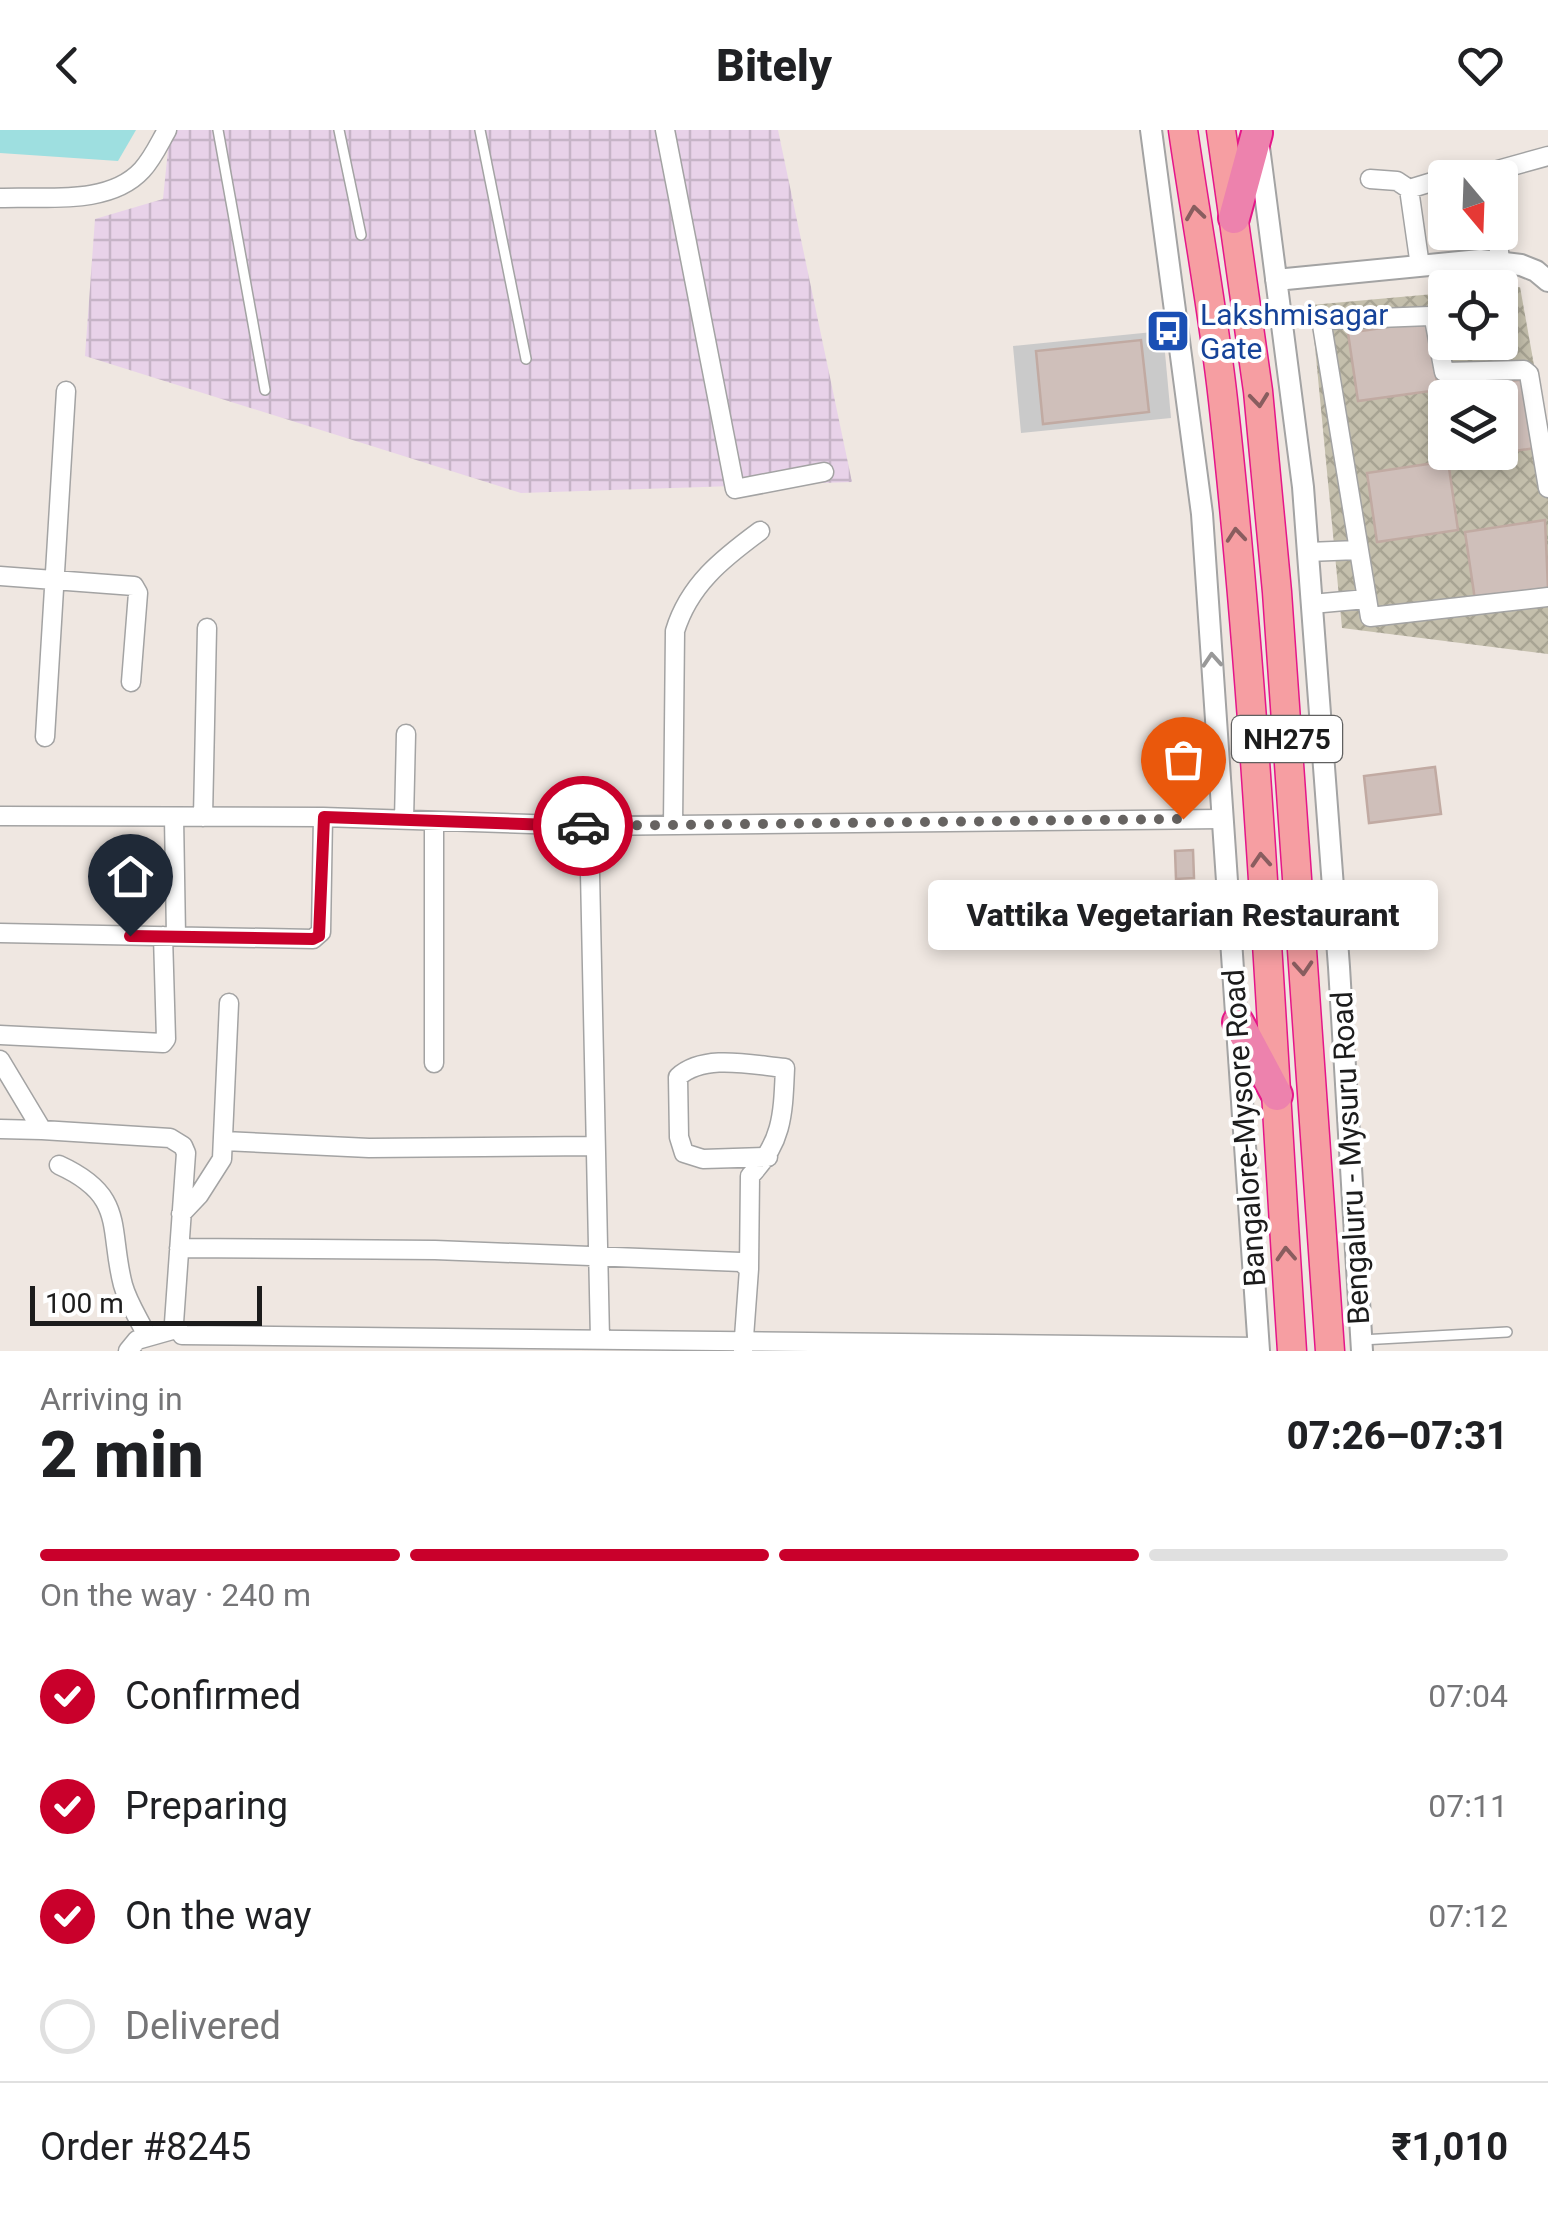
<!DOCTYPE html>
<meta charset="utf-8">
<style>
:root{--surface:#fff;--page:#f2f2f2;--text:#202124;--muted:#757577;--line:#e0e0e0;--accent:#c9002b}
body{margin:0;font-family:Roboto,sans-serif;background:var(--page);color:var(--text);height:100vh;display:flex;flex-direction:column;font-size:38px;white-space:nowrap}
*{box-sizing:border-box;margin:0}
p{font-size:32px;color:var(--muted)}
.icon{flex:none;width:55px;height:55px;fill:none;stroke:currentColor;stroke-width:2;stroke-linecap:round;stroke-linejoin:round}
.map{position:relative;height:1221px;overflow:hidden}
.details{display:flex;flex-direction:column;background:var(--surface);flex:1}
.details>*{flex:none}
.needle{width:65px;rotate:161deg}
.tools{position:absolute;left:1428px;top:30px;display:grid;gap:20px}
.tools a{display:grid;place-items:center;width:90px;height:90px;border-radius:10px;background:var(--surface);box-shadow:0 5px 15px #0003;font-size:50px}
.scale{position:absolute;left:30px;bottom:25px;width:232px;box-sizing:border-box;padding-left:10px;border:5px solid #1c1c1c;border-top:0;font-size:28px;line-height:35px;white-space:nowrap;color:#1c1c1c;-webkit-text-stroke:8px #fff;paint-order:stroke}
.pin{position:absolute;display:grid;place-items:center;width:85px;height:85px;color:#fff;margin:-102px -42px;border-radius:50% 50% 50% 0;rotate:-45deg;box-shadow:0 0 10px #0007}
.pin .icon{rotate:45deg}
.courier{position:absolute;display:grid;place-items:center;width:100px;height:100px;margin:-50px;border:8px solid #c9002b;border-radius:50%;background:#fff;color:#222;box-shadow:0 2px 12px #0007}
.bubble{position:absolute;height:70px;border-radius:10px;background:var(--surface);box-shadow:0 5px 15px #0003;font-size:32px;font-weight:800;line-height:70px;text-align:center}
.summary em{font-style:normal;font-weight:800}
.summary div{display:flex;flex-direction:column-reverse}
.summary{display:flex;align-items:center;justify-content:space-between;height:170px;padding:0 40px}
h1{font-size:65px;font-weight:800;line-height:75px}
.bar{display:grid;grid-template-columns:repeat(4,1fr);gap:15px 10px;align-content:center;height:120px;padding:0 40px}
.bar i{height:12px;border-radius:8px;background:var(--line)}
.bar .selected{background:var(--accent)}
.bar p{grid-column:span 4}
.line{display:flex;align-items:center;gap:25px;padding:0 40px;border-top:2px solid var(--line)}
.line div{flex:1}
ol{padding:0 40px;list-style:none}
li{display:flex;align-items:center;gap:30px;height:110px}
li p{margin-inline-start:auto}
li .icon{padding:10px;border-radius:50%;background:var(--accent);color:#fff;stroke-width:4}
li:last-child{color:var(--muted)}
li i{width:55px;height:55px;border:5px solid var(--line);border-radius:50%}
header{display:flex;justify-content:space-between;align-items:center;height:130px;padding:0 40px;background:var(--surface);font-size:45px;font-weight:800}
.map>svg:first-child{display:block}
.industrial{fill:url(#industrial-grid)}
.religious{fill:#cacaca}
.construction{fill:url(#construction-cross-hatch);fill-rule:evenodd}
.water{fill:#9edfe0}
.building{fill:#cfbfba;stroke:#c1aaa2;stroke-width:2.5}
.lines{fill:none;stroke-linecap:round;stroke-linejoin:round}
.service-casing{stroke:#a3a3a3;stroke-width:12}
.minor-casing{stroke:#a3a3a3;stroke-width:21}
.tertiary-casing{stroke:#a3a3a3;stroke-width:24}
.trunk-casing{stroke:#e51689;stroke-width:31}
.motorway-casing{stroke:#e51689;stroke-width:34}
.service{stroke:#fff;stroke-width:9}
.minor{stroke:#fff;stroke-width:18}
.tertiary{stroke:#fff;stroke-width:20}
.trunk{stroke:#f69ea2;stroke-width:28}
.motorway{stroke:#ed82ad;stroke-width:30}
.oneway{stroke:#895d5f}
.oneway2{stroke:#999}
.done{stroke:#666361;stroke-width:10;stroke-dasharray:0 18}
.route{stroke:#c9002b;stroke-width:12}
.labels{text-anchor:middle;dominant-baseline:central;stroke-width:8;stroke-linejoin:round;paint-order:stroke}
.shield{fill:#fff;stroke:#606060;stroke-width:2.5}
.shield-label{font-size:28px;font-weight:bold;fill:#1c1c1c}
.transit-label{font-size:30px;fill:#164399;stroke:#fff;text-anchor:start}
.street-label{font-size:30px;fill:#1c1c1c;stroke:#fff}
</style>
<header><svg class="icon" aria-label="back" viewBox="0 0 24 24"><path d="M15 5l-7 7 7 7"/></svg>Bitely<svg class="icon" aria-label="heart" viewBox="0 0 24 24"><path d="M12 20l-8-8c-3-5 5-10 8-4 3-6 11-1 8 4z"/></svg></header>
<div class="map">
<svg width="1548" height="1221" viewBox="0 0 1548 1221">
<defs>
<pattern id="industrial-grid" width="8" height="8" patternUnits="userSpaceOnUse" patternTransform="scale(2.5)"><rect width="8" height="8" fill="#e8d2e9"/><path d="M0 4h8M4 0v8" fill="none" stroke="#c6b4c7"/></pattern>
<pattern id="construction-cross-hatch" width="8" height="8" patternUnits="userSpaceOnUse" patternTransform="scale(2.5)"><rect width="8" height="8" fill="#c4bfac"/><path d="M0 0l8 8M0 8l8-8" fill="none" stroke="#a8a493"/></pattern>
</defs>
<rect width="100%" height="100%" fill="#efe7e1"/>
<path class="industrial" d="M170 0H778L852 352 521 363 85 226 95 89 163 69Z"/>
<path class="religious" d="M1163 201 1171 288 1021 303 1013 216Z"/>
<path class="construction" d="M1520 157 1548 313V524L1342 498 1311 175 1445 163V212H1500V159ZM1445 268H1500V322H1445Z"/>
<path class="water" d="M0 0H136L118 31 0 23Z"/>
<path class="building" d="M1428 191 1438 260 1358 271 1348 203Z
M1141 210 1149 282 1043 294 1036 221Z
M1526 249 1535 318 1455 330 1454 322H1500V268H1446L1445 261Z
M1448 331 1458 400 1377 412 1367 343Z
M1545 390 1548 459 1475 470 1465 402Z
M1435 637 1441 684 1369 693 1364 646Z
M1193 720 1194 748 1176 749 1175 721Z"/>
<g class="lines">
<defs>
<path id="service" d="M218 0 265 260
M339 0 361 105
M480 0 526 229
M1361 1210 1507 1202"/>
<path id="minor" d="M665 0 735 359 824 342
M1491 48 1494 41 1548 26
M1370 49 1397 51 1409 59
M0 68C45 66 109 76 142 40 153 28 159 14 167 0
M1497 102 1500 131
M1420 136 1409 59 1445 48
M1548 358 1529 244 1524 240 1444 242 1434 189 1430 186 1326 190 1322 195 1370 487 1548 467
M1308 422 1358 420
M0 446 134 456 138 463 131 552
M1312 474 1366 469
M45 607 66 261
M0 686 323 687 589 696 1222 689
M174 687 176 806
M203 687 207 498
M404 690 406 604
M673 695 675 501C689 455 722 429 760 401
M589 696 600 1209
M0 803 313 809 321 802 323 687
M0 905 163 913 166 909 163 806
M0 930 42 1000 170 1008 183 1016 186 1023 174 1193 182 1205 1259 1217
M434 933V691
M0 999 42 1000
M224 1011 369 1018 594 1016
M59 1035C127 1066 108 1098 123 1155 128 1173 139 1189 147 1206
M181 1084 199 1065 222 1029 229 873
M179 1118 435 1120 741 1132 749 1139 743 1221
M749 1139 750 1046C783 1012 783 984 785 938 752 935 704 923 678 947L679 1007 684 1023 703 1029 768 1027
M128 1221 137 1210 176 1199"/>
<path id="tertiary" d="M1151 0 1202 384 1259 1221
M1259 17 1303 357 1339 837 1362 1221
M1276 150 1480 130 1521 135 1536 141 1548 151"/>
<path id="trunk" d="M1183 0C1196 90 1213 180 1223 270 1258 586 1271 904 1292 1221
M1221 0 1258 261 1277 462 1330 1221"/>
<path id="motorway" d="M1234 88 1257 3
M1238 892 1277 965"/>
</defs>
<use href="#service" class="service-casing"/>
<use href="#minor" class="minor-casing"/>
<use href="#tertiary" class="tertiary-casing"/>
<use href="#trunk" class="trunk-casing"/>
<use href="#motorway" class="motorway-casing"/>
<use href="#service" class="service"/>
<use href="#minor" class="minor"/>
<use href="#tertiary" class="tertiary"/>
<use href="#trunk" class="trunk"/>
<use href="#motorway" class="motorway"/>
</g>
<defs><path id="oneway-chevron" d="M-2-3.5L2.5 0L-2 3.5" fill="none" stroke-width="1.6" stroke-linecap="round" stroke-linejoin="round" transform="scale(2.5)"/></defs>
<g class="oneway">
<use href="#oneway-chevron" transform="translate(1195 83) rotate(-98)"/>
<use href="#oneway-chevron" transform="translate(1259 270) rotate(84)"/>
<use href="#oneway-chevron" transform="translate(1236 405) rotate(-95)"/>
<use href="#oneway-chevron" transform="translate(1261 730) rotate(-94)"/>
<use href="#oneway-chevron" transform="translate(1303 838) rotate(86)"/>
<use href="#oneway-chevron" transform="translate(1286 1124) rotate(-93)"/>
</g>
<use class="oneway2" href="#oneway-chevron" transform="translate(1212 530) rotate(-94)"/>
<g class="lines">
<path class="done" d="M583 696 1183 689"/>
<path class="route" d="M130 806 313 809 319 806 324 687 583 696"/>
</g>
<defs>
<symbol id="bus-square" viewBox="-11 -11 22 22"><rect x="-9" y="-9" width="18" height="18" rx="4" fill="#1a4fb4" stroke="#fff"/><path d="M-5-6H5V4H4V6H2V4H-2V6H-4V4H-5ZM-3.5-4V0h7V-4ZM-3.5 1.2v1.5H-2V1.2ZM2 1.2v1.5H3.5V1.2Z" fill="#fff"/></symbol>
</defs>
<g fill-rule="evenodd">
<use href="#bus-square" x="1143" y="176" width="50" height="50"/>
</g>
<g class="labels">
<rect class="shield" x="1232" y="586" width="110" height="46" rx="8"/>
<g class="shield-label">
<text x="1287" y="609">NH275</text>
</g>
<g class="transit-label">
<text x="1200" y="184">Lakshmisagar<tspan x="1200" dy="34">Gate</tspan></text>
</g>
<g class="street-label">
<text transform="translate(1244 998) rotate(-94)">Bangalore-Mysore Road</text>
<text transform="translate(1350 1028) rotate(-93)">Bengaluru - Mysuru Road</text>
</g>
</g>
</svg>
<div class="tools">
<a><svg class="needle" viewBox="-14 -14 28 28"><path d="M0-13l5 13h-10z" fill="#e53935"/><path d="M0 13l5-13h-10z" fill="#757577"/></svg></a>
<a><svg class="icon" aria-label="locate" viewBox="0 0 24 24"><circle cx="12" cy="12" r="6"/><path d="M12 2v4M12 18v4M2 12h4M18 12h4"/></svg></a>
<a><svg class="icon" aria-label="layers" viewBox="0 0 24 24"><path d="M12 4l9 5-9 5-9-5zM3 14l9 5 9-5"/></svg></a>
</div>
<div class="scale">100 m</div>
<div class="pin" style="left:1183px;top:689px;background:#ea580c"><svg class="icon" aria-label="bag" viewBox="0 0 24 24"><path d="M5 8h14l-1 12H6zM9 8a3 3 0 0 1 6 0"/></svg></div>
<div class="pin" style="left:130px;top:806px;background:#1f2937"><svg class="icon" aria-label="home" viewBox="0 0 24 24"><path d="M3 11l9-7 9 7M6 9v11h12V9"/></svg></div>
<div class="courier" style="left:583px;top:696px"><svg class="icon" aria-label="car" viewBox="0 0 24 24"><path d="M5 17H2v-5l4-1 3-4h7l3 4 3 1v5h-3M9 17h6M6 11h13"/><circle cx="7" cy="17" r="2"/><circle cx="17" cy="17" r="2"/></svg></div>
<div class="bubble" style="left:928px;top:750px;width:510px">Vattika Vegetarian Restaurant</div>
</div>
<section class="details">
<div class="summary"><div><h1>2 min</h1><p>Arriving in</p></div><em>07:26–07:31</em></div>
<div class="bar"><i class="selected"></i><i class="selected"></i><i class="selected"></i><i></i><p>On the way · 240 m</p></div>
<ol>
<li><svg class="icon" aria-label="check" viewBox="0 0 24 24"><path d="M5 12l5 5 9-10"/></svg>Confirmed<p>07:04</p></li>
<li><svg class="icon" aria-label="check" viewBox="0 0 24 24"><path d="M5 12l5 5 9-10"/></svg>Preparing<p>07:11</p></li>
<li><svg class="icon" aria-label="check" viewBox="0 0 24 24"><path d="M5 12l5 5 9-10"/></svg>On the way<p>07:12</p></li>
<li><i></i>Delivered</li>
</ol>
<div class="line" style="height:130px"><div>Order #8245</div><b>₹1,010</b></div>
</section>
